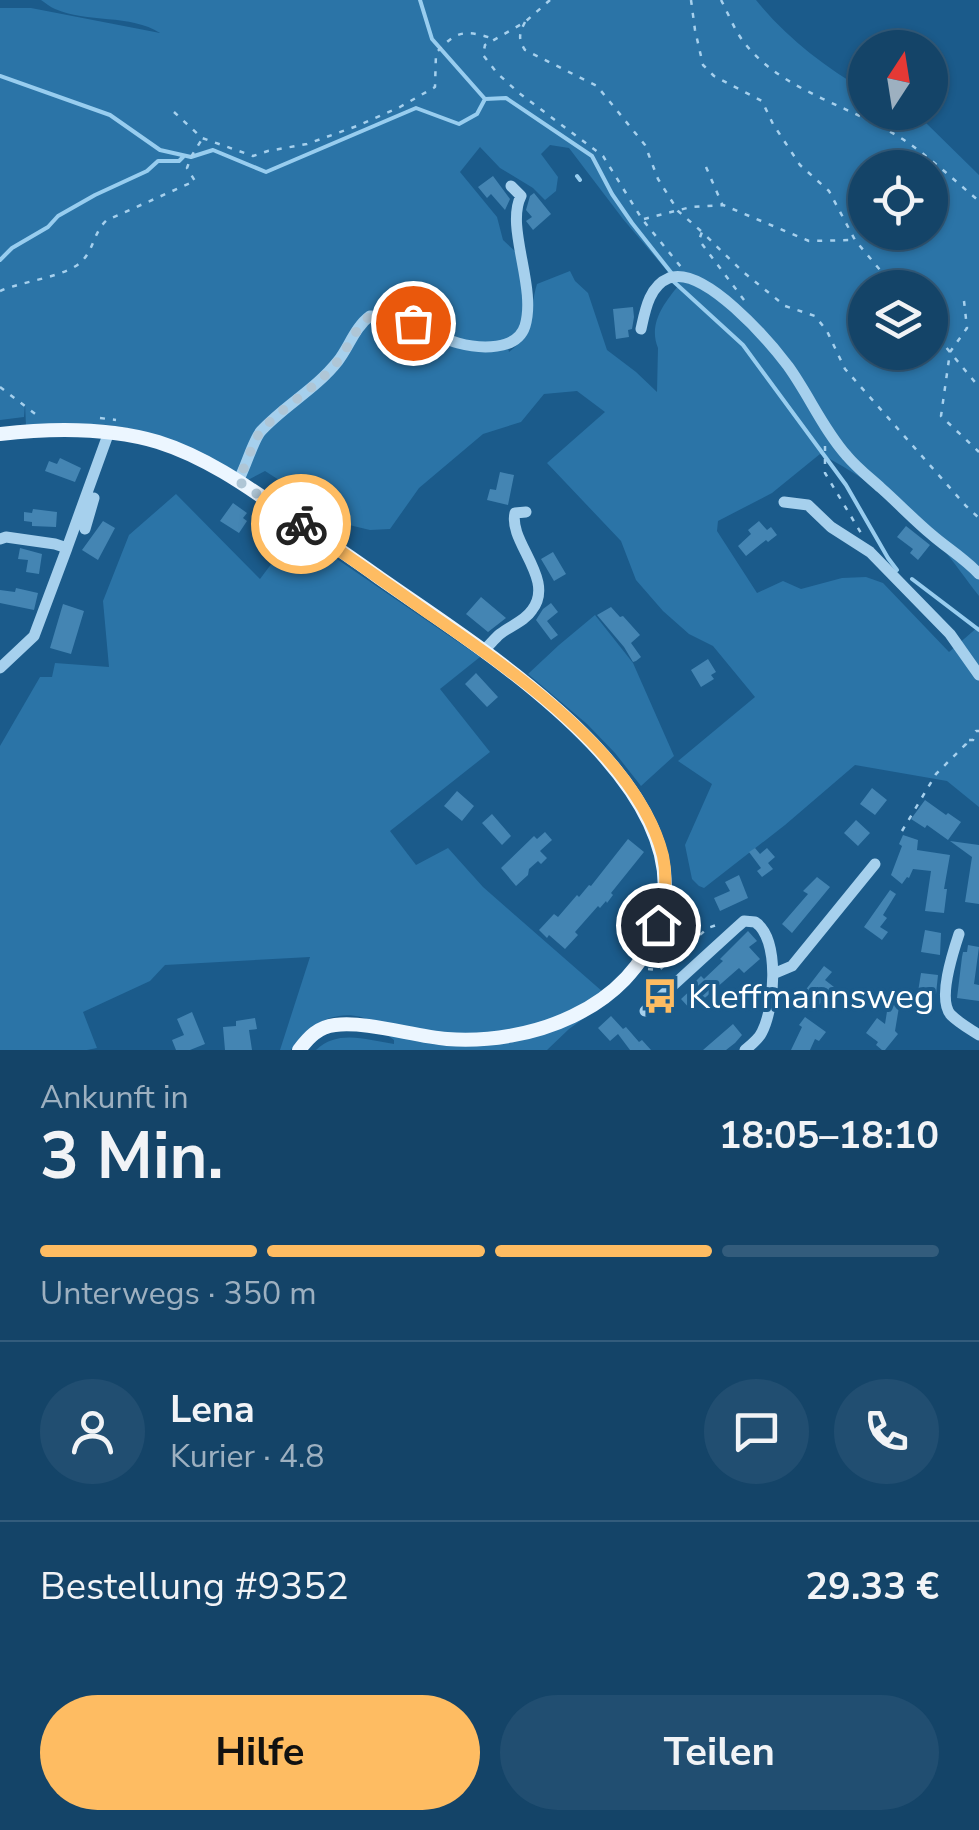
<!DOCTYPE html>
<html lang="de">
<meta charset="utf-8">
<style>
:root{--surface:#144468;--page:#214e71;--text:#f1f3f6;--muted:#9db0c0;--line:#335c7c;--accent:#febc62}
body{margin:0;font-family:"Nunito Sans",sans-serif;background:var(--page);color:var(--text);height:100vh;display:flex;flex-direction:column;font-size:38px;white-space:nowrap}
*{box-sizing:border-box;margin:0}
p{font-size:32px;color:var(--muted)}
.icon{flex:none;width:55px;height:55px;fill:none;stroke:currentColor;stroke-width:2;stroke-linecap:round;stroke-linejoin:round}
.map{position:relative;height:1050px;overflow:hidden}
.side{display:flex;flex-direction:column;background:var(--surface);flex:1}
.side>*{flex:none}
.needle{width:65px;rotate:12deg}
.fabs{position:absolute;left:848px;top:30px;display:grid;gap:20px}
.fabs a{display:grid;place-items:center;width:100px;height:100px;border-radius:50%;background:var(--surface);box-shadow:0 2px 8px #0004,0 0 0 2px var(--line);font-size:50px}
.pin{position:absolute;display:grid;place-items:center;width:85px;height:85px;color:#fff;margin:-42px;border:5px solid #fff;border-radius:50%;box-shadow:0 2px 10px #0007}
.courier{position:absolute;display:grid;place-items:center;width:100px;height:100px;margin:-50px;border:8px solid #febc62;border-radius:50%;background:#fff;color:#222;box-shadow:0 2px 12px #0007}
.head em{font-style:normal;font-weight:700}
.head div{display:flex;flex-direction:column-reverse}
.head{display:flex;align-items:center;justify-content:space-between;height:170px;padding:0 40px}
h1{font-size:65px;font-weight:700;line-height:75px}
.bar{display:grid;grid-template-columns:repeat(4,1fr);gap:15px 10px;align-content:center;height:120px;padding:0 40px}
.bar i{height:12px;border-radius:8px;background:var(--line)}
.bar .current{background:var(--accent)}
.bar p{grid-column:span 4}
.line{display:flex;align-items:center;gap:25px;padding:0 40px;border-top:2px solid var(--line)}
.line div{flex:1}
.round{display:grid;place-items:center;flex:none;width:105px;height:105px;border-radius:52px;background:var(--page)}
.button{display:flex;gap:20px;margin-top:auto;padding:20px 40px}
.button a{flex:1;height:115px;border-radius:60px;background:var(--accent);color:#111;font-size:40px;font-weight:700;line-height:115px;text-align:center}
.button a+a{background:var(--page);color:var(--text)}
.map>svg:first-child{display:block}
.green{fill:#2b74a7;fill-rule:evenodd}
.lines{fill:none;stroke-linecap:round;stroke-linejoin:round}
.stream{stroke:#98cdef;stroke-width:4}
.building{fill:#4485b3}
.path{stroke:#a6d0ed;stroke-width:2.5;stroke-dasharray:5 8;stroke-linecap:butt}
.minor{stroke:#a6d0ed;stroke-width:11}
.major{stroke:#ecf6ff;stroke-width:14}
.done{stroke:#afc6d6;stroke-width:10;stroke-dasharray:0 18}
.route{stroke:#febc62;stroke-width:12}
.labels{text-anchor:middle;dominant-baseline:central;stroke-width:8;stroke-linejoin:round;paint-order:stroke}
.poi-label{font-size:35px;fill:#fff;stroke:#1b5b8b;text-anchor:start}
</style>
<div class="map">
<svg width="979" height="1050" viewBox="0 0 979 1050">
<rect width="100%" height="100%" fill="#1b5b8b"/>
<path class="green" d="M41 0H756C785 36 824 67 865 90V112L907 113 925 122 979 175V596C966 580 954 561 940 546 908 510 863 475 820 454L772 493 718 521 717 531 757 593 783 581 801 589 842 578 866 577 883 583 949 652 979 626V807L947 781 855 765 785 825 704 888 699 886 692 879 685 845 712 784 678 761 755 697 713 646 689 634 663 611 636 580 621 541 547 463 605 412 577 391 544 394 521 422 483 434 419 488 390 529 370 530 349 525 265 471 248 480C209 461 170 437 127 428 94 421 59 425 26 426L25 403 24 417 0 420V8H31L160 33C131 14 86 23 55 9 50 7 46 3 41 0ZM550 145 569 148 623 219 679 285C664 303 648 324 658 348L657 392 636 372 607 350 588 293 575 281 570 271 537 284C528 314 536 332 509 352L507 342 518 335 525 302 517 253 503 240 497 217 460 172 480 147 500 168 533 188 545 200 556 191 558 177 541 154ZM865 168H930V232H865ZM865 288H930V352H865Z
M176 494 260 579 296 531 480 657 440 689 490 752 390 831 416 865 448 848 483 887 611 999 569 1029 547 1050H316C338 1029 367 1040 394 1044V1040C385 1033 372 1020 361 1017 332 1009 305 1028 291 1050H280L310 957 165 965 150 981 83 1012 97 1048 87 1050H0V746L40 677H52L55 663 109 667 103 601 129 535Z
M595 615 633 663 674 756 641 786 615 753 587 724 528 674 559 645Z"/>
<g class="lines">
<path class="stream" d="M420 0 432 39 485 99 506 98 592 156 612 194 632 223 673 275
M0 76 110 115 160 150 191 157 213 150 266 172 416 108 459 124 477 114 485 99
M577 176 580 180
M0 260 12 248 48 227 58 216 95 195 147 171 158 161H179L183 157
M673 281 743 345 846 485 888 558 897 570
M912 579 979 630"/>
</g>
<path class="building" d="M493 176 510 199 505 210 491 194 487 198 478 187Z
M534 193 551 214 533 230 526 221 532 217 526 210 530 196Z
M633 307 634 317 632 329 628 330 629 337 616 339 613 309Z
M60 458 81 468 75 482 45 471 49 461 57 464Z
M500 472 514 475 508 505 487 500 490 489 496 490Z
M233 503 247 513 243 518 247 521 239 533 220 521Z
M33 509 57 512 56 527 32 526V522L24 521V512L32 513Z
M103 521 115 528 98 560 82 550Z
M759 521 767 530 771 527 777 535 768 542 766 540 746 556 738 546 751 534 748 530Z
M906 526 930 545 918 560 910 553 913 549 897 537Z
M20 548 42 554 39 574 26 572 28 560 18 559Z
M553 552 566 574 554 581 541 559Z
M16 588 38 593 34 610 0 603V590L15 592Z
M481 597 506 618 488 632 466 614Z
M551 603 558 612 547 621 558 635 551 640 536 620 543 609Z
M63 604 84 611 71 654 50 648Z
M611 607 620 617 623 616 640 635 631 643 641 657 636 661 633 662 624 647 597 615Z
M708 659 716 672 711 675 714 679 701 687 691 670Z
M476 673 498 697 487 707 465 684Z
M872 788 887 800 875 815 860 804Z
M457 791 474 806 462 821 444 806Z
M925 800 946 815 948 813 961 822 948 840 927 825 925 828 911 819Z
M492 814 511 836 502 845 482 823Z
M856 820 870 833 858 846 844 833Z
M545 832 552 840 540 851 547 858 541 864 538 861 529 869 528 875 516 886 501 868 534 836 537 839Z
M903 835 918 840 917 850 950 855 944 889H947L944 913 925 911 931 871 913 869 909 878 907 877 902 884 891 875 902 846 899 844Z
M628 839 644 852 611 893 613 895 607 903 606 901 600 908 598 906 575 932 578 935 565 949 549 935 547 938 539 930 554 914 558 917 577 895 579 897 589 885 591 886Z
M950 841 979 845V904L965 902 972 857Z
M755 848 760 854 767 848 775 857 768 863 773 869 762 877 757 871 761 868 749 852Z
M739 875 748 898 720 911 714 898 730 891 725 882Z
M817 877 830 887 792 933 782 924 808 894 803 891Z
M890 890 896 894 883 915 887 918 880 927 888 932 882 940 864 927Z
M925 930 941 933 940 955 921 952Z
M748 931 757 941 749 947 760 959 744 973 739 968 691 1010 681 999 695 986 693 984 701 976 704 979 723 961 720 959Z
M968 945 979 947 974 984 979 985V1001L957 998 962 957 963 952H967Z
M824 966 832 972 825 980 834 987 819 1005 804 992Z
M921 973 938 975 936 994 918 992Z
M889 999 900 1001 895 1031 898 1034 885 1050H882L876 1045 878 1042 866 1033 877 1018 885 1024Z
M192 1012 205 1044 190 1050H176L172 1040 184 1035 177 1019Z
M611 1016 623 1029 626 1027 639 1042 642 1040 651 1050H630L618 1034 610 1041 598 1028Z
M805 1017 826 1032 819 1041 815 1039 810 1050H791L802 1027 799 1025Z
M255 1018 257 1029 249 1030 252 1050H225L223 1027 236 1026V1021Z
M733 1024 742 1035 735 1043 726 1050H703Z"/>
<g class="lines">
<path class="path" d="M550 0 525 22 485 45 483 55 497 73 519 93 603 156 642 219 681 267
M691 0 695 30 703 65 714 76 762 101 773 124 800 165 829 191 855 240 895 288
M721 0C728 13 734 29 743 41 777 87 840 103 887 130 921 148 950 177 979 201
M525 22C519 34 518 39 525 50L597 86 645 145 658 179 678 211 701 231
M174 112 202 138 253 156 268 151 307 144 357 126 400 107 435 87 436 53C455 32 463 29 491 38
M706 167 722 204
M644 219 691 207 723 205 809 241 852 240
M0 291C22 281 67 277 82 261 94 249 94 231 107 220L195 181 187 168 191 157 202 139
M744 300 699 240 702 232 742 271 785 306 815 316 827 331 845 369 966 506 979 518
M964 301 967 328 950 352 941 416 979 452
M930 328 979 387
M0 387 38 416
M100 418 116 420
M825 446V473L861 533
M902 831 936 774 966 744 965 740H973L976 731H979
M648 969 659 970 708 928 722 923"/>
<path class="minor" d="M641 329C645 311 649 286 669 278 704 265 769 341 788 366 809 395 823 429 847 456 857 468 870 478 881 488 898 503 914 520 932 535 947 548 965 559 979 574
M238 481C246 467 253 440 261 431 285 405 316 389 338 361 349 347 355 327 370 316 385 316 401 319 415 324 430 329 443 339 458 343 480 349 517 351 525 326 537 287 505 227 521 196L511 186
M784 502 808 505 831 527 870 552 950 634 979 675
M85 529 94 498
M0 539 6 537 55 544 67 548 109 432
M483 651C489 646 494 639 500 634 510 626 525 621 532 610 556 579 508 542 515 513L526 512
M0 668 34 636 67 548
M959 934C953 952 937 1000 951 1015 959 1023 970 1029 979 1035
M773 974 792 966 875 864
M645 1011 736 928 744 921 755 922C780 938 775 1007 762 1032 759 1039 751 1045 745 1050"/>
<path class="major" d="M0 434C52 428 107 427 158 442 206 457 248 487 290 516 319 536 348 555 377 576 471 643 708 784 658 925 629 1010 530 1045 447 1039 413 1036 367 1021 335 1025 318 1027 309 1037 299 1050"/>
</g>
<g class="lines">
<path class="done" d="M301 524 238 481C245 468 254 439 261 431 284 405 316 389 338 361 349 347 355 328 370 316L413 323"/>
<path class="route" d="M301 524C343 553 385 582 427 612 508 668 638 755 663 856 668 880 664 902 658 925"/>
</g>
<defs>
<symbol id="bus-bare" viewBox="-9 -9 18 18"><path d="M-5-6H5V4H4V6H2V4H-2V6H-4V4H-5ZM-3.5-4V0h7V-4ZM-3.5 1.2v1.5H-2V1.2ZM2 1.2v1.5H3.5V1.2Z" fill="#febc62" stroke="#1b5b8b" stroke-width="2.5" paint-order="stroke"/></symbol>
</defs>
<g fill-rule="evenodd">
<use href="#bus-bare" x="635" y="971" width="50" height="50"/>
</g>
<g class="labels">
<g class="poi-label">
<text x="688" y="996">Kleffmannsweg</text>
</g>
</g>
</svg>
<div class="fabs">
<a><svg class="needle" viewBox="-14 -14 28 28"><path d="M0-13l5 13h-10z" fill="#e53935"/><path d="M0 13l5-13h-10z" fill="#9db0c0"/></svg></a>
<a><svg class="icon" aria-label="locate" viewBox="0 0 24 24"><circle cx="12" cy="12" r="6"/><path d="M12 2v4M12 18v4M2 12h4M18 12h4"/></svg></a>
<a><svg class="icon" aria-label="layers" viewBox="0 0 24 24"><path d="M12 4l9 5-9 5-9-5zM3 14l9 5 9-5"/></svg></a>
</div>
<div class="pin" style="left:413px;top:323px;background:#ea580c"><svg class="icon" aria-label="bag" viewBox="0 0 24 24"><path d="M5 8h14l-1 12H6zM9 8a3 3 0 0 1 6 0"/></svg></div>
<div class="pin" style="left:658px;top:925px;background:#1f2937"><svg class="icon" aria-label="home" viewBox="0 0 24 24"><path d="M3 11l9-7 9 7M6 9v11h12V9"/></svg></div>
<div class="courier" style="left:301px;top:524px"><svg class="icon" aria-label="bike" viewBox="0 0 24 24"><circle cx="6" cy="16" r="4"/><circle cx="18" cy="16" r="4"/><path d="M6 16l4-8h5l3 8M10 8l3 8H6M13 5h3"/></svg></div>
</div>
<section class="side">
<div class="head"><div><h1>3 Min.</h1><p>Ankunft in</p></div><em>18:05–18:10</em></div>
<div class="bar"><i class="current"></i><i class="current"></i><i class="current"></i><i></i><p>Unterwegs · 350 m</p></div>
<div class="line" style="height:180px"><a class="round"><svg class="icon" aria-label="person" viewBox="0 0 24 24"><circle cx="12" cy="8" r="4"/><path d="M4 21q1-7 8-7t8 7"/></svg></a><div><b>Lena</b><p>Kurier · 4.8</p></div><a class="round"><svg class="icon" aria-label="chat" viewBox="0 0 24 24"><path d="M4 5h16v11H9l-5 4z"/></svg></a><a class="round"><svg class="icon" aria-label="phone" viewBox="0 0 24 24"><path d="M5 4h4l2 5-3 2q2 4 5 5l2-3 5 2v4C11 20 4 13 5 4z"/></svg></a></div>
<div class="line" style="height:130px"><div>Bestellung #9352</div><b>29.33 €</b></div>
<div class="button"><a>Hilfe</a><a>Teilen</a></div>
</section>
